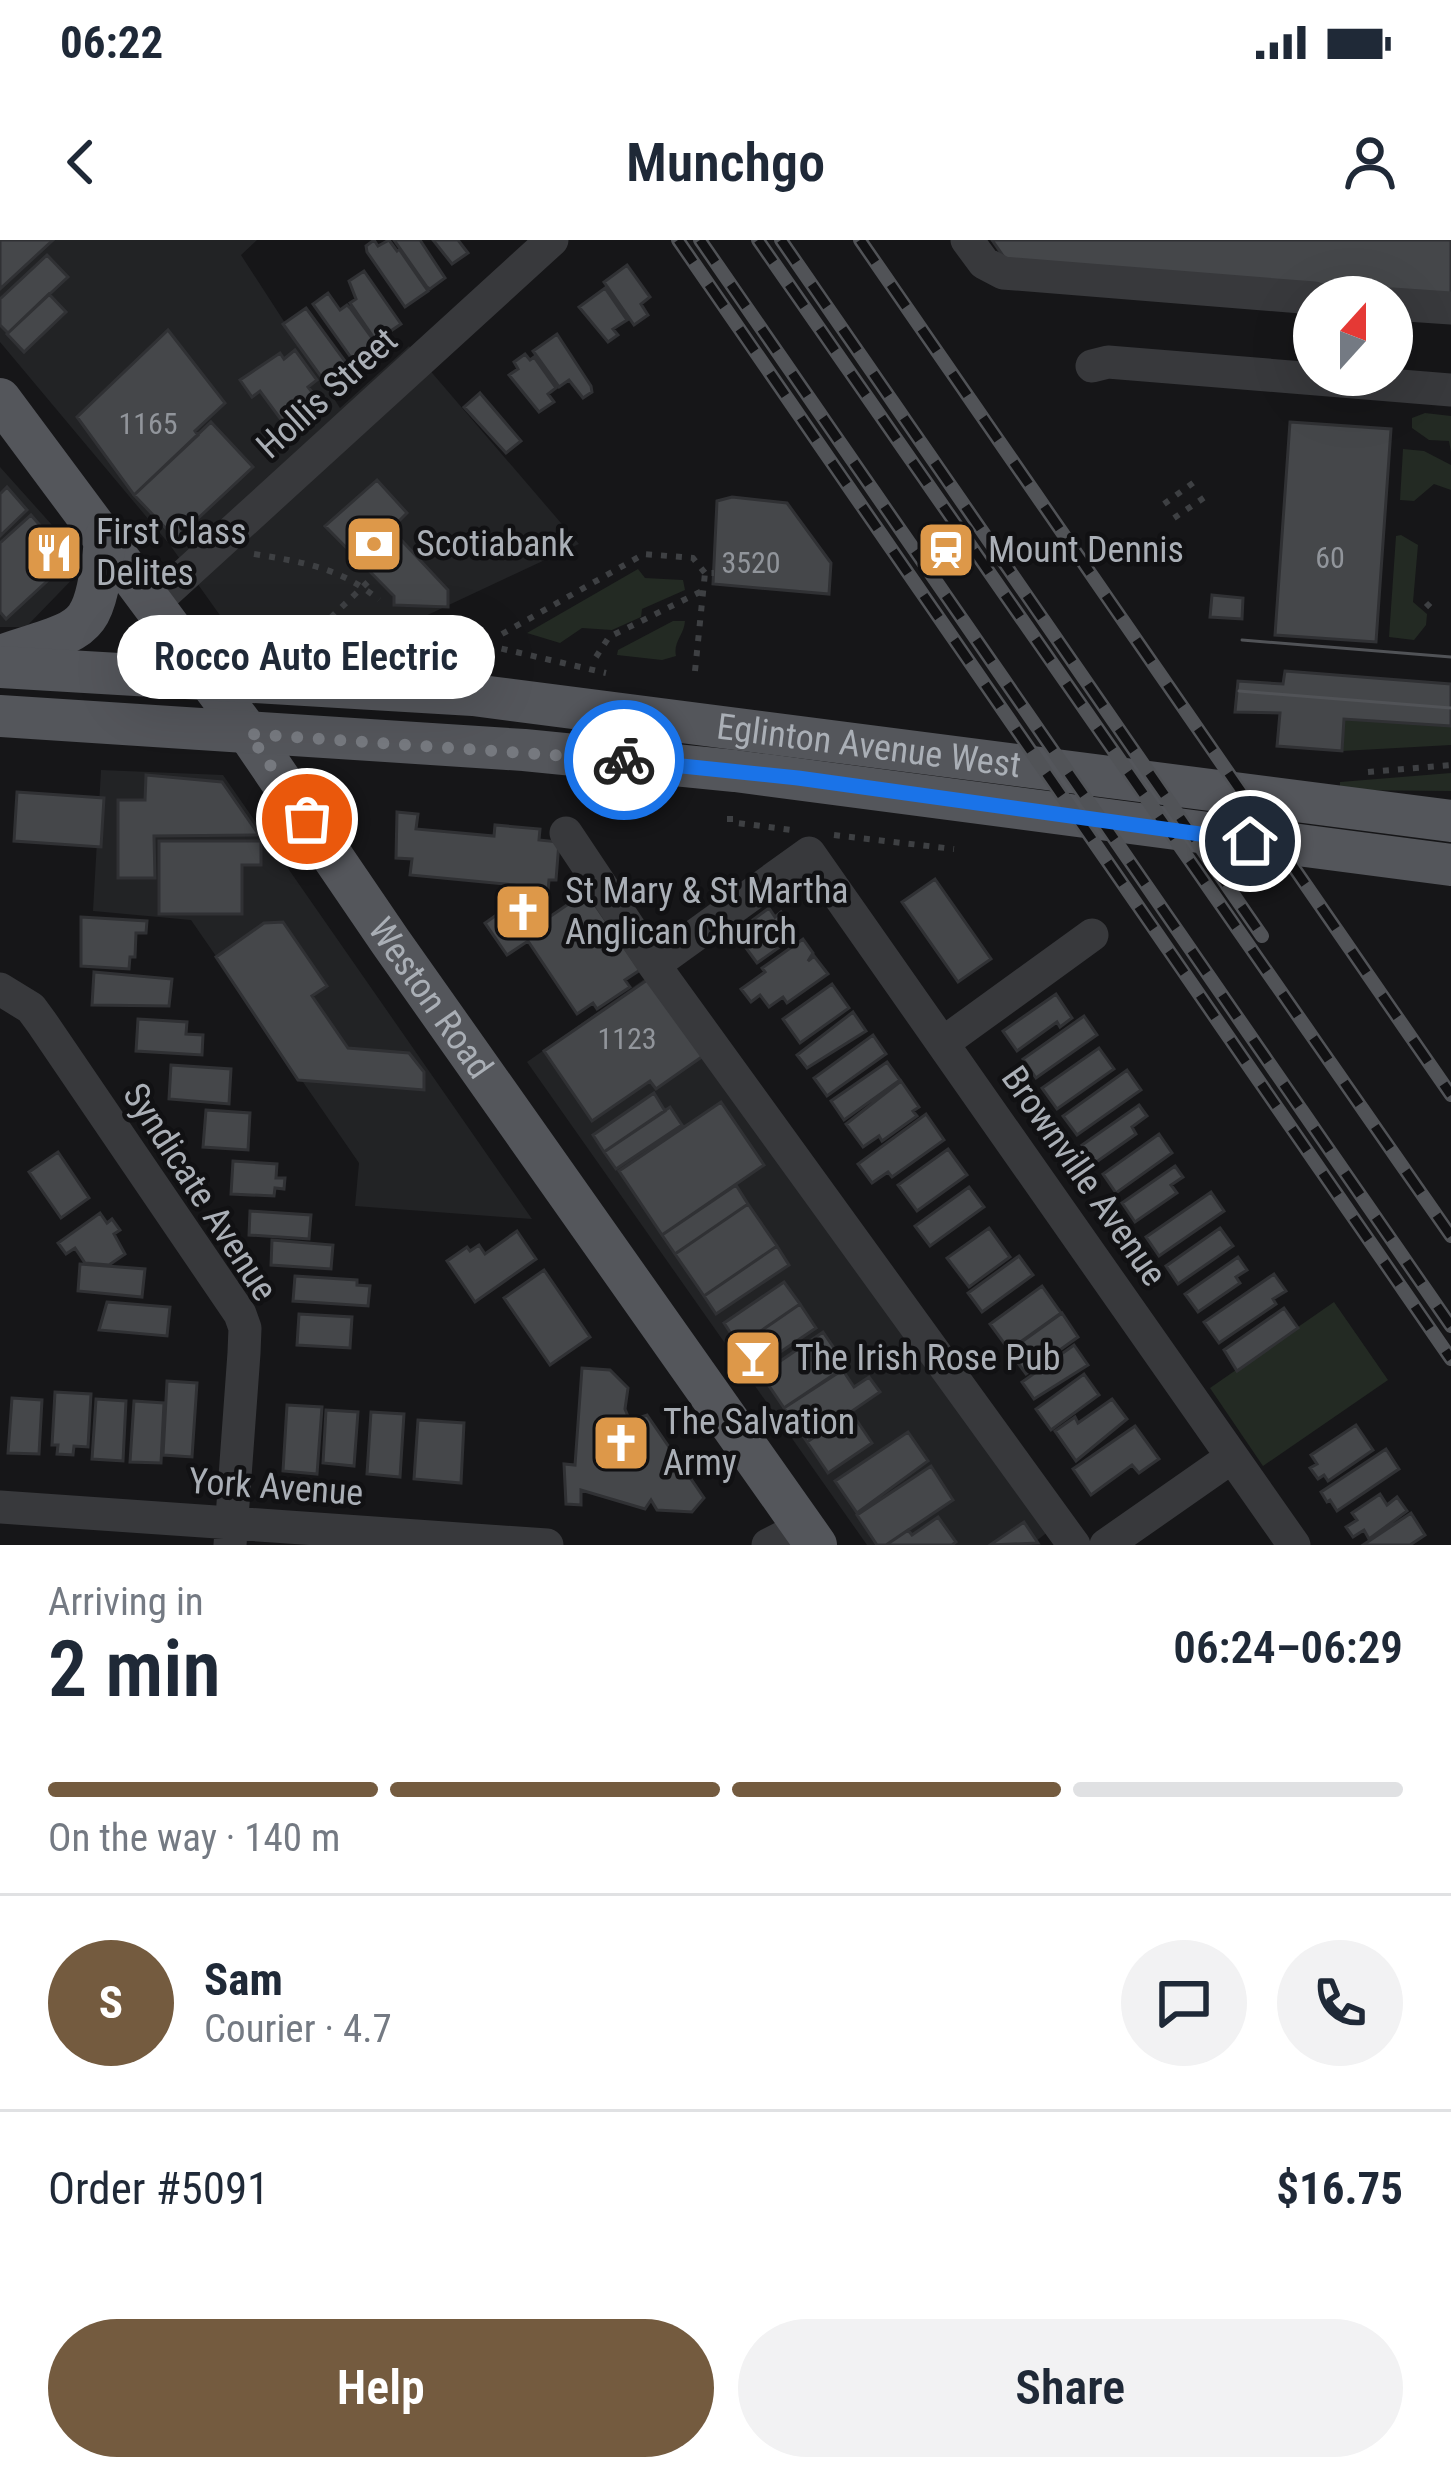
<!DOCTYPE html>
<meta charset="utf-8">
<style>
:root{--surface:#fff;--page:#f2f2f3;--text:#1f2937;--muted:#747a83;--line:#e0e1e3;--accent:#745b3f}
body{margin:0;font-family:"Roboto Condensed",sans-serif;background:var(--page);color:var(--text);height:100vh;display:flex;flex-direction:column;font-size:45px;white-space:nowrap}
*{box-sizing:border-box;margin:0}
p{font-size:39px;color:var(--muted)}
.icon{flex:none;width:66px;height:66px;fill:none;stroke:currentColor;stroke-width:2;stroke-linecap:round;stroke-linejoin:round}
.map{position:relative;height:1305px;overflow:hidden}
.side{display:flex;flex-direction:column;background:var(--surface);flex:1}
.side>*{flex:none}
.needle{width:78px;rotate:21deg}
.buttons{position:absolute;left:1293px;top:36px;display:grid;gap:24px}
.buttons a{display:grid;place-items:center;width:120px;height:120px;border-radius:50%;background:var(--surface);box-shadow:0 12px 48px #0002;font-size:60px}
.pin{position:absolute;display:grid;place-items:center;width:102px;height:102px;color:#fff;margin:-51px;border:6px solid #fff;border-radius:50%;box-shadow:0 3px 12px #0007}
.courier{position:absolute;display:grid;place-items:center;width:120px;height:120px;margin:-60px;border:9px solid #1a73e8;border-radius:50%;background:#fff;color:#222;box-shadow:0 3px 15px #0007}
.bubble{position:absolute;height:84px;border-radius:42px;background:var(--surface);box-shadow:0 12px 48px #0002;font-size:39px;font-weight:600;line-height:84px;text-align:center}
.overview em{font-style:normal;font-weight:600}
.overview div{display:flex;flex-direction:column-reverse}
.overview{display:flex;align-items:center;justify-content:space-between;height:204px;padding:0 48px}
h1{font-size:78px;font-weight:600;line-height:90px}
.bar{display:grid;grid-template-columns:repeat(4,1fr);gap:18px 12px;align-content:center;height:144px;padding:0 48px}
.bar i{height:15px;border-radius:9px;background:var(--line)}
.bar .selected{background:var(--accent)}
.bar p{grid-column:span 4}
.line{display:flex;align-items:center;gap:30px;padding:0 48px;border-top:3px solid var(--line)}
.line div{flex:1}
.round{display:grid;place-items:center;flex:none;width:126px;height:126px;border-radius:63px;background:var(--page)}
.primary-button{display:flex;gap:24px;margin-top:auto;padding:24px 48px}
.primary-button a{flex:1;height:138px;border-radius:72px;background:var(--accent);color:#fff;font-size:48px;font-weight:600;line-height:138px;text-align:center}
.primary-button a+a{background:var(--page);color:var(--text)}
.status{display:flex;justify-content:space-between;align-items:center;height:84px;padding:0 60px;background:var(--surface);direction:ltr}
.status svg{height:33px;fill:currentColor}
header{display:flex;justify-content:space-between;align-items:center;height:156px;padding:0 48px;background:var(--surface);font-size:54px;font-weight:600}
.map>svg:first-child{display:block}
.built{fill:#222325}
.green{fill:#232a23}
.building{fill:#45474a;stroke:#303134;stroke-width:3}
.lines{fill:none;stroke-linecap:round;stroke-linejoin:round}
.path{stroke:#3e4043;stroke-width:6;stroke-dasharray:6 9;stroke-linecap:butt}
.minor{stroke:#38393c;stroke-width:33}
.major{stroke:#54565b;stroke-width:42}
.tram{stroke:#515357;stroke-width:3}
.rail-casing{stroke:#515357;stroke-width:14}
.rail{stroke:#111113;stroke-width:9;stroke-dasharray:27;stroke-linecap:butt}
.done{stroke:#76797f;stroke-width:12;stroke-dasharray:0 21.6}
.route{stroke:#1a73e8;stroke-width:15}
.labels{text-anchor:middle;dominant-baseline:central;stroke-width:9;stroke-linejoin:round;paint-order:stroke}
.number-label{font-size:30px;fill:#91959b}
.street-label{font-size:36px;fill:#aaafb6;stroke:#111113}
.poi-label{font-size:36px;fill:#aaafb6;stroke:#111113;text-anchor:start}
</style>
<div class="status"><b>06:22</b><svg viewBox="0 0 49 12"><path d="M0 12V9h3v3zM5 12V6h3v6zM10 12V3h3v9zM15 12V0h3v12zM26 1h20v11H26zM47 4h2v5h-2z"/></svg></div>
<header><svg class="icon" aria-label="back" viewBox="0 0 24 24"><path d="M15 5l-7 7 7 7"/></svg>Munchgo<svg class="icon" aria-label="person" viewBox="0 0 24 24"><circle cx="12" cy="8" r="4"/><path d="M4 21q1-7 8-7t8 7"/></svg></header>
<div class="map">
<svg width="1451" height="1305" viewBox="0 0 1451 1305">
<rect width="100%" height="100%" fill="#161618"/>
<path class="built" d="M0 0H257L241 15 340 168 409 106 579 304 419 379 403 410 270 405 224 381 170 305 0 102Z
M0 227 87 324 26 387H0Z
M101 530 223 535 532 979 355 966 359 923 191 680 93 671Z
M660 728 1049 1291 1031 1305H867L527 822Z"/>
<path class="green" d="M1425 173 1451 176V212L1449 201 1429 200 1412 188V178Z
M1403 209 1424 211 1451 225V250L1434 244 1414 261 1400 260Z
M1401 295 1418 305 1413 362 1427 374 1426 385 1414 400 1389 397 1396 296Z
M638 329 645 338 683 340 685 350 642 369 641 377 612 390 582 388 560 403 527 393Z
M673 381H685C684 395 673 402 676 416L662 420 617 415 618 410Z
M1344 479 1451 486V505L1342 511Z
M1451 533V551L1340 550V542Z
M1334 1062 1388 1140 1263 1226 1210 1148Z"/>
<path class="building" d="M0 0H53L0 49Z
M374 0 378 6 389 0 397 11 399 9 428 51 405 67 367 12 366 6Z
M394 0H420L445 38 430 49 427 47Z
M433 0H458L468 13 452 24Z
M992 0H1451V54L1008 23Z
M47 15 68 37 8 93 0 85V59Z
M627 25 650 57 641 64 648 75 634 85 604 42Z
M364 31 401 84 376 101 350 63 356 59 349 41Z
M605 48 627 80 613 89 618 95 608 102 579 67Z
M328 53 340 70 347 65 351 69 375 102 352 119 313 64Z
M49 54 66 72 24 112 7 94Z
M306 68 350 128 327 145 283 84Z
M168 90 225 163 195 191 198 195 134 255 77 177Z
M557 94 591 146 592 152 583 158 569 140 559 147 533 111Z
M295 110 317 140 308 147 316 157 282 181 260 151 252 157 240 140 280 113 284 119Z
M525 114 530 120 534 117 556 148 548 154 554 162 539 172 509 135 518 129 514 122Z
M480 153 521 201 506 213 464 167Z
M211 182 253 227 176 299 134 255Z
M1290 182 1391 189 1376 402 1275 395Z
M377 240 407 273 391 289 448 350V367L394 365V356L325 286Z
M7 247 27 270 0 296V254Z
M732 257 787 263 831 323 829 354 713 344 717 261Z
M31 275 70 320 6 379 0 372V303Z
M1212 355 1243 358 1242 379 1210 377Z
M1285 431 1451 444V486L1344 479 1342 511 1277 506 1280 473 1235 472 1238 441 1283 444Z
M146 535 222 542 259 595 154 596 155 638H118V560H145Z
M17 552 104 558 101 607 14 601Z
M397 572 418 574 416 589 494 596 495 585 540 589 539 600 559 602 556 640H549L545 680 586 652 640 730 625 740 630 747 597 769 593 763 577 774 528 701 507 715 485 683 512 664 514 645 410 635 412 619 396 618Z
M159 601H261V625H242V674H159Z
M935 639 991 719 958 742 902 662Z
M769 668 775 677 781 672 790 684 783 689 791 699 757 723 735 693Z
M81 677 147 681 146 693H136L135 717H130L129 729 81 726Z
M283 682 327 746 312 756 348 808 409 813 424 832V850L298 840 216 717 264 683Z
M803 699 813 713 808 721 814 716 828 734 787 763 783 757 769 767 760 755 751 762 741 749 765 732 762 728Z
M94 732 172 739 169 766 92 765Z
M650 738 703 816 656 849 650 841 592 881 544 811Z
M832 744 849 768 800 803 783 779Z
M1056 754 1072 778 1060 787 1057 782 1017 811 1003 791Z
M853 772 866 791 807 828 797 815Z
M1084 776 1097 795 1036 838 1023 819Z
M138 779 187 782 186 794 203 795 202 815 136 811Z
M873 795 886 814 827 856 814 838Z
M1099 808 1114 829 1057 869 1042 848Z
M887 822 900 840 844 880 831 861Z
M171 825 231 829 229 864 169 859Z
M1127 830 1141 850 1077 895 1063 876Z
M901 841 919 867 913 871 917 876 882 901 879 896 863 907 846 884Z
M654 853 665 871 604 912 593 895Z
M721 862 764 925 662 995 619 931Z
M1139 865 1147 876 1132 887 1136 894 1095 923 1082 905Z
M670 867 682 885 616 929 604 912Z
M206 870 250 873 248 910 203 907Z
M926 874 944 900 892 937 888 932 872 943 858 924Z
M1159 894 1172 913 1116 953 1103 934Z
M948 909 967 935 917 971 898 945Z
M58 912 89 958 61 978 29 932Z
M233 921 277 924 276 938H285L284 949 275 948 274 956 231 954Z
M1175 926 1183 937 1171 945 1177 953 1135 982 1122 963Z
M736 945 748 964 675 1014 662 995Z
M969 947 984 967 930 1006 915 986Z
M1211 952 1224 971 1159 1016 1146 997Z
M748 964 777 1006 704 1056 675 1014Z
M250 971 311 975 309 999 249 995Z
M100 973 107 983 112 979 120 990 114 994 125 1014 109 1025 85 1023 75 1008 66 1014 58 1003Z
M989 988 1010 1017 969 1047 947 1018Z
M1220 988 1233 1006 1178 1044 1166 1026Z
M517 991 536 1019 475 1062 447 1021 467 1007 470 1011 479 1005 485 1014Z
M272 1000 333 1005 331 1029 271 1025Z
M777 1006 789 1025 716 1074 704 1056Z
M1019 1016 1033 1035 982 1072 968 1053Z
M1238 1017 1247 1030 1236 1037 1240 1043 1198 1072 1185 1054Z
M80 1024 145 1029 142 1057 78 1051Z
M544 1030 590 1097 550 1125 504 1058Z
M1274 1034 1286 1051 1273 1059 1276 1064 1219 1103 1204 1082Z
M295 1036 357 1040V1045L370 1046 368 1066 293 1061Z
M784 1042 800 1064 739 1106 724 1083Z
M1042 1046 1061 1073 1009 1110 990 1084Z
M107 1062 170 1067 167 1096 99 1090Z
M800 1064 816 1088 755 1129 739 1106Z
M1284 1068 1298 1088 1237 1131 1224 1110Z
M1062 1073 1078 1097 1026 1134 1009 1111Z
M299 1074 352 1077 350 1108 297 1105Z
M823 1092 847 1127 784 1168 761 1134Z
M1074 1105 1088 1125 1034 1159 1022 1142Z
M582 1128 610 1130 628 1148 625 1169 630 1181 647 1175 704 1258 692 1272 657 1270 651 1260 645 1269 581 1250V1265L566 1264 564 1224 575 1225Z
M842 1129 854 1147 869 1137 880 1152 807 1202 784 1168Z
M1084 1134 1099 1155 1051 1190 1036 1169Z
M167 1141 197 1143 192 1217 163 1215Z
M55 1152 91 1154 88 1207 74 1206 73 1215 57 1214 58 1205H52Z
M12 1158 42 1160 39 1214 8 1213Z
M96 1159 126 1161 123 1221 92 1219Z
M1112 1159 1127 1179 1076 1221 1055 1191 1075 1177 1078 1183Z
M134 1161 164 1163 161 1223 130 1222Z
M287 1165 322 1167 317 1234 283 1231Z
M326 1170 358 1172 354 1226 323 1223Z
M371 1172 404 1174 400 1237 367 1234Z
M851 1172 872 1203 828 1233 807 1202Z
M418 1180 464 1183 461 1243 414 1239Z
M1356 1185 1373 1210 1328 1241 1324 1235 1318 1239 1310 1228 1317 1224 1311 1215Z
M1135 1186 1159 1219 1139 1233 1132 1225 1091 1255 1073 1229Z
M908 1192 928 1221 857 1273 835 1241Z
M1386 1209 1399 1229 1337 1271 1330 1260 1327 1262 1321 1252Z
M931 1226 953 1260 886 1305H877L857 1275Z
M1380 1254 1387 1265 1397 1257 1407 1271 1369 1299 1364 1290 1353 1297 1346 1287 1357 1280 1352 1273Z
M1411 1273 1425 1295 1410 1305H1363Z
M938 1277 956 1302 952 1305H886L908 1290 912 1295Z
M1024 1282 1038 1303 990 1305Z"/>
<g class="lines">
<path class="path" d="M1164 264 1197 240
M1174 278 1208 255
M254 314C302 322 342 328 379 360
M1426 363 1431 368
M320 388 374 336
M278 393 319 389 473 402 606 433
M502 394 644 314 693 318 705 333
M596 417 609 397 702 351
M695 431 705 333H714
M1368 532 1451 525
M730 576V582L792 590
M834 595 954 609"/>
<path class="minor" d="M967 0 984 23 1003 33 1314 58
M1392 64 1451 68
M1092 126 1108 122 1451 150
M154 363 552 0
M566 593 654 725
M0 749 31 768 42 783 240 1074 245 1088 244 1113 230 1305
M943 803 1092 695
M0 1267 547 1305
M768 1305 803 1287
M1074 1305 654 725 809 613 1294 1305
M1106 1305 1232 1217"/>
<g class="major">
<path id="s1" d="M0 159 249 494 390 701 816 1305"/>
<path d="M0 416C93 385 92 396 106 296"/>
<path id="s2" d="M0 427 473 455 1451 581"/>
<path d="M0 476 524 510 735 531 1451 625"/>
</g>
<path class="tram" d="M1242 400 1451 417
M1239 451 1451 468"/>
<defs>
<path id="rail" d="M678 0 1451 1119
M700 0 1451 1086
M758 0 1451 996
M781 0 1262 696
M860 0 1451 855"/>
</defs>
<use href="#rail" class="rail-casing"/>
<use href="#rail" class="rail"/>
</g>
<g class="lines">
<path class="done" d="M307 579 249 494 624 520"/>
<path class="route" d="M624 520 798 538 1250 601"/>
</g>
<defs>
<symbol id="bank-square" viewBox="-11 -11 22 22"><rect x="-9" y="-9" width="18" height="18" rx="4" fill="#dd9849" stroke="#111113"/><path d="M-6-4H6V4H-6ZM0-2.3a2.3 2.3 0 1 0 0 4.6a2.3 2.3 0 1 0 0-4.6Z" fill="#fff"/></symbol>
<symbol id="station-square" viewBox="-11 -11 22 22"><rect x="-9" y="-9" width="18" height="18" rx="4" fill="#dd9849" stroke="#111113"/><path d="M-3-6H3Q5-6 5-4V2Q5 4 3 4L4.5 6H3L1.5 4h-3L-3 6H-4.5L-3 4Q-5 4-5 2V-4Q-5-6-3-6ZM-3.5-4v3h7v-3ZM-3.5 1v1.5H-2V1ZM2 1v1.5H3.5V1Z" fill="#fff"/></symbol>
<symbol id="restaurant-square" viewBox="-11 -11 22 22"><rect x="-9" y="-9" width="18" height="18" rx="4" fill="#dd9849" stroke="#111113"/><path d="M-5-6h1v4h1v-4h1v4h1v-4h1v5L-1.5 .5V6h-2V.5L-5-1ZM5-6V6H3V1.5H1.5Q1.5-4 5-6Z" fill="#fff"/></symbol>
<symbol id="church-square" viewBox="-11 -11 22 22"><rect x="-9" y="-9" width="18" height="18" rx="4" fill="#dd9849" stroke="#111113"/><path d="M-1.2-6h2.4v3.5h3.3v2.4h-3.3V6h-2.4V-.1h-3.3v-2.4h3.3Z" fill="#fff"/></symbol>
<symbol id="bar-square" viewBox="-11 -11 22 22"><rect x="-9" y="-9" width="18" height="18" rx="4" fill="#dd9849" stroke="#111113"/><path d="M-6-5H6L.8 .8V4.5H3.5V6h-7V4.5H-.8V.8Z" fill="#fff"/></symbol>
</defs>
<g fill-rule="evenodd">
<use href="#bank-square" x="341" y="271" width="66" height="66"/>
<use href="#station-square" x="913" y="277" width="66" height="66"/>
<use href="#restaurant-square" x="21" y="280" width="66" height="66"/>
<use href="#church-square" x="490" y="639" width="66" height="66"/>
<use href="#bar-square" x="720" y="1085" width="66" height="66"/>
<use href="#church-square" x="588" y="1170" width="66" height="66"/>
</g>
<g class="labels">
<g class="number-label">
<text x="148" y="183">1165</text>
<text x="1330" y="317">60</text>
<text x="751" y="322">3520</text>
<text x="627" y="798">1123</text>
</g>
<g class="street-label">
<text transform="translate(327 153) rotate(-42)">Hollis Street</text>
<text stroke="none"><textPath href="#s2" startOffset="873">Eglinton Avenue West</textPath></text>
<text stroke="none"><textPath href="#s1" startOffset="738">Weston Road</textPath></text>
<text transform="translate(1084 936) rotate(55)">Brownville Avenue</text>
<text transform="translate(200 952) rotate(57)">Syndicate Avenue</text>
<text transform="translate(276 1247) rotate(4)">York Avenue</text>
</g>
<g class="poi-label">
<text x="96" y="292">First Class<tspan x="96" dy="41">Delites</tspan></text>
<text x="416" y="304">Scotiabank</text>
<text x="988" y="310">Mount Dennis</text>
<text x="565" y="651">St Mary &amp; St Martha<tspan x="565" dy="41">Anglican Church</tspan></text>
<text x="795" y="1118">The Irish Rose Pub</text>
<text x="663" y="1182">The Salvation<tspan x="663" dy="41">Army</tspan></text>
</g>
</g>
</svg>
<div class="buttons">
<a><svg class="needle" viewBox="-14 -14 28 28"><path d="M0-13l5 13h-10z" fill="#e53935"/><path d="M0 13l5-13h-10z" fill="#747a83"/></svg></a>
</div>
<div class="pin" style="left:307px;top:579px;background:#ea580c"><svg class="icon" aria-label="bag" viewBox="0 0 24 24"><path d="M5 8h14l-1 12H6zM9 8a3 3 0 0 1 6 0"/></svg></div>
<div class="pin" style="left:1250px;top:601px;background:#1f2937"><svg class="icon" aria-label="home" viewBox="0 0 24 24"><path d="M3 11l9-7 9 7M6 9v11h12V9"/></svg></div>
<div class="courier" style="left:624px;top:520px"><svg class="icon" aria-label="bike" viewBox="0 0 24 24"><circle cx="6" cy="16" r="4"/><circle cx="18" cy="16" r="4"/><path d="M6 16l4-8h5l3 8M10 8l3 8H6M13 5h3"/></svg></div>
<div class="bubble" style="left:117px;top:375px;width:378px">Rocco Auto Electric</div>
</div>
<section class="side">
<div class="overview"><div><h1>2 min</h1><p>Arriving in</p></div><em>06:24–06:29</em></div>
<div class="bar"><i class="selected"></i><i class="selected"></i><i class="selected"></i><i></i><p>On the way · 140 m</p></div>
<div class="line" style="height:216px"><b class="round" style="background:var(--accent);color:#fff">S</b><div><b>Sam</b><p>Courier · 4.7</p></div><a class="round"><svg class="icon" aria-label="chat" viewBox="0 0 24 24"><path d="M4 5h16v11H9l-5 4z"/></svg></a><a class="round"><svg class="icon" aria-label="phone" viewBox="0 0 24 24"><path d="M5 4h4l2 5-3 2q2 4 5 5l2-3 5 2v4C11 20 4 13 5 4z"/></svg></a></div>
<div class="line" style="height:156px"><div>Order #5091</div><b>$16.75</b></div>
<div class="primary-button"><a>Help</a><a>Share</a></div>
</section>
